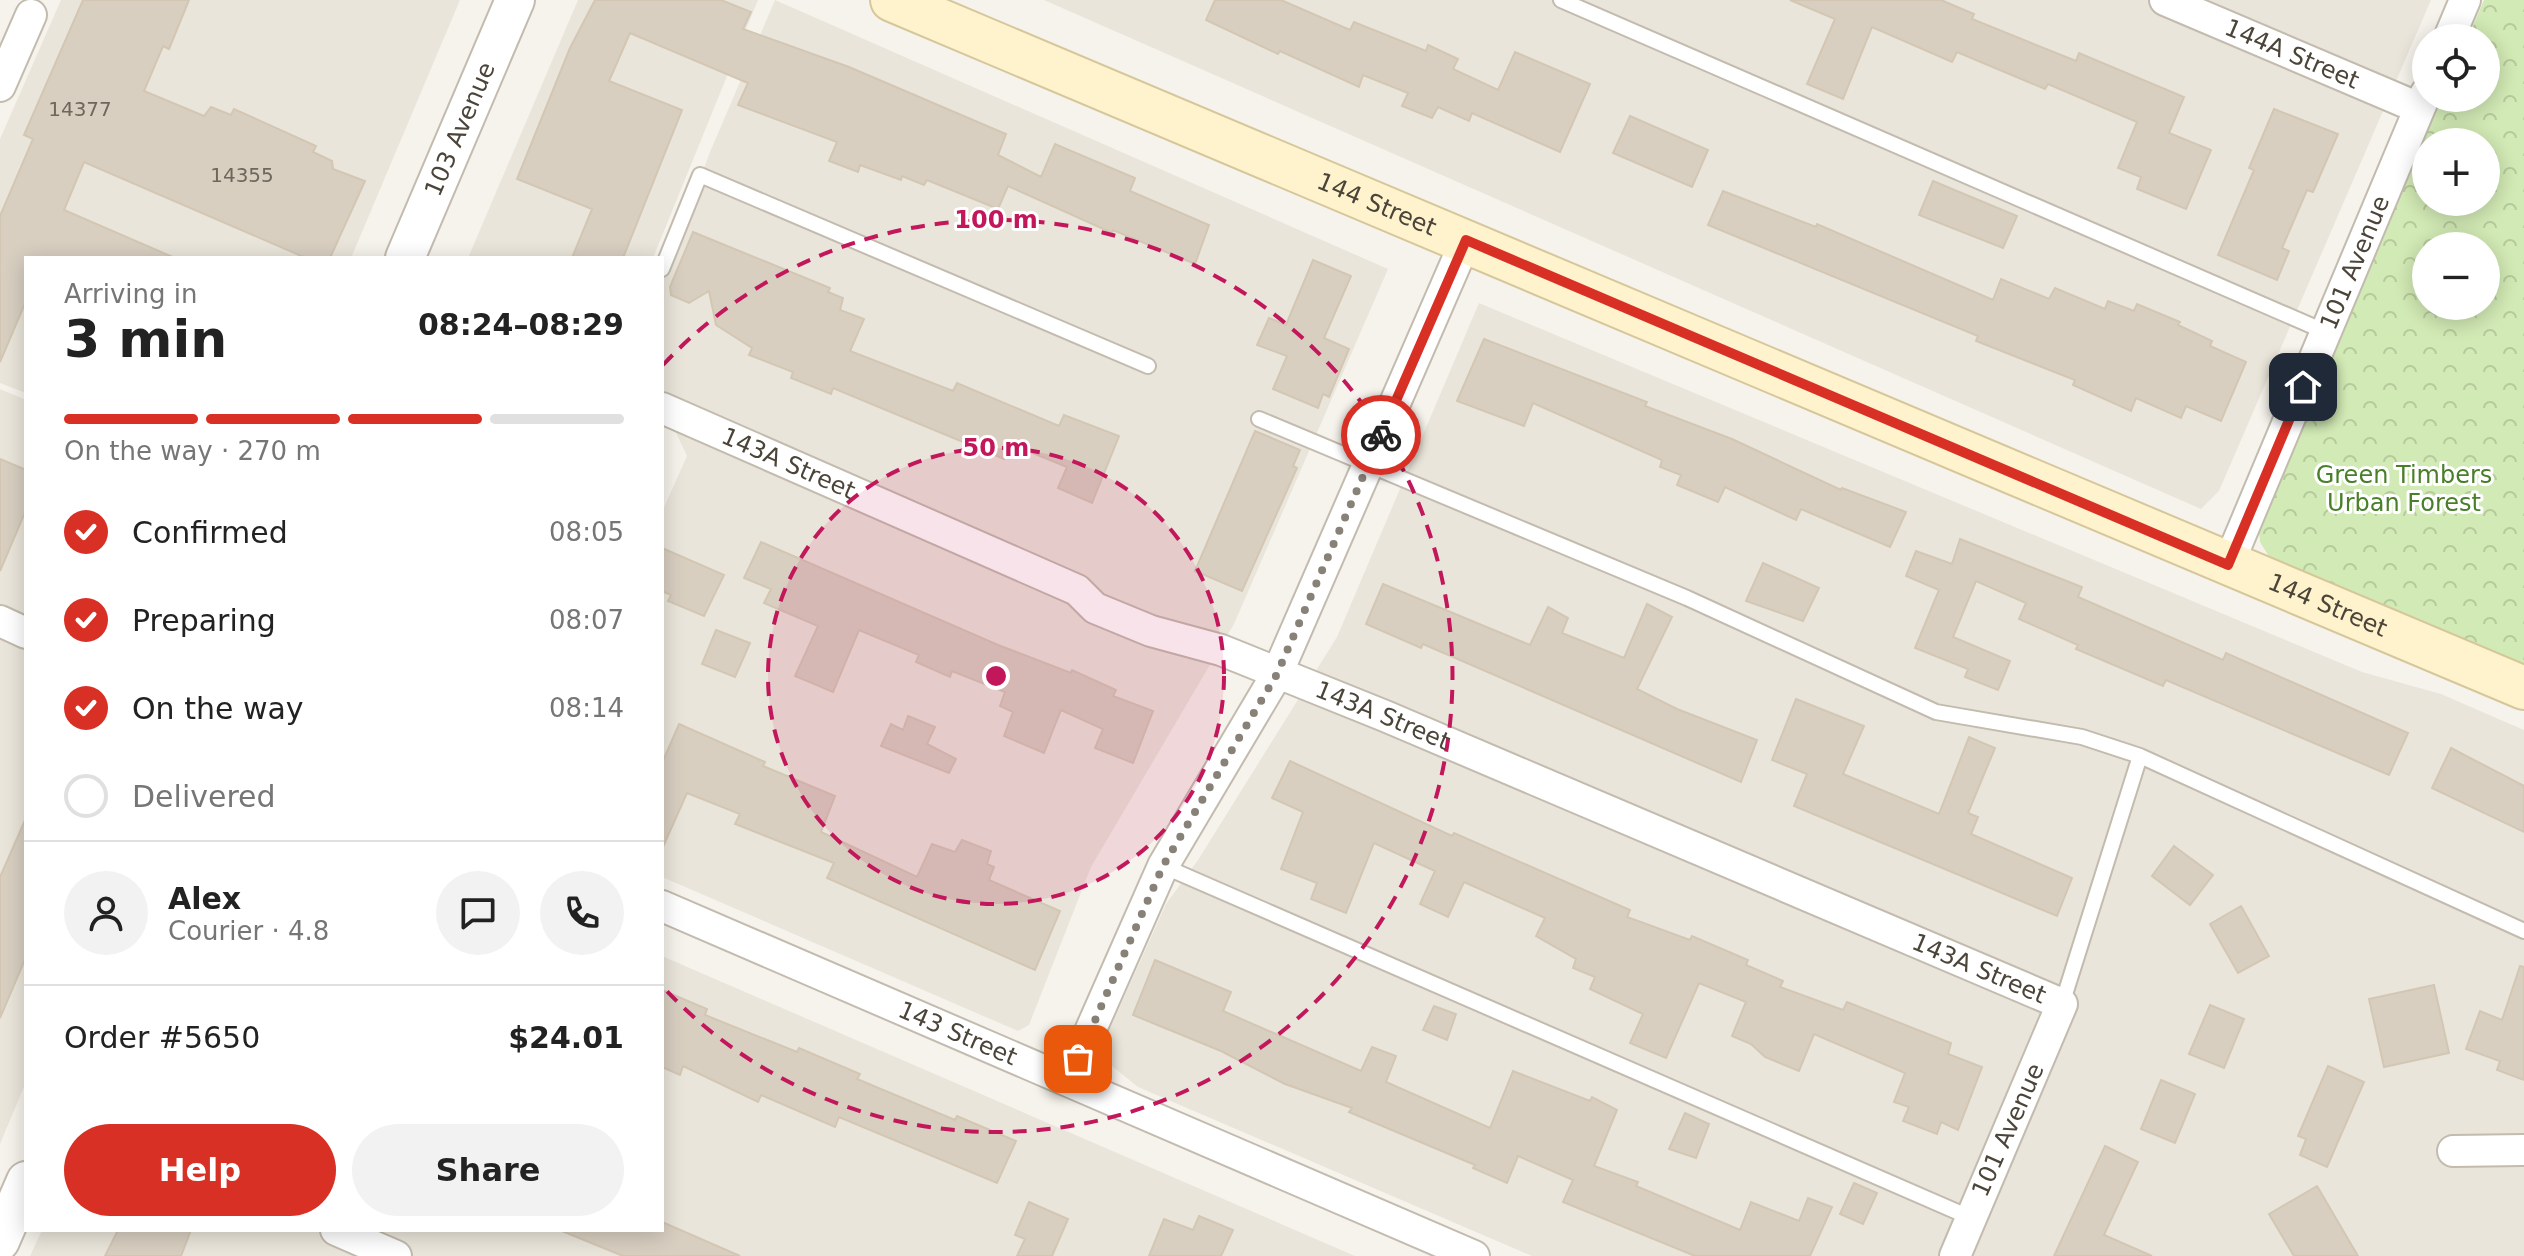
<!DOCTYPE html>
<meta charset="utf-8">
<style>
:root{--surface:#fff;--page:#f2f2f2;--text:#222;--muted:#767676;--line:#e0e0e0;--accent:#d93025}
body{margin:0;font-family:"DejaVu Sans",sans-serif;background:var(--page);color:var(--text);height:100vh;display:flex;flex-direction:column;font-size:30px;white-space:nowrap}
*{box-sizing:border-box;margin:0}
p{font-size:26px;color:var(--muted)}
.icon{flex:none;width:44px;height:44px;fill:none;stroke:currentColor;stroke-width:2;stroke-linecap:round;stroke-linejoin:round}
.map{position:relative;flex:1;overflow:hidden}
.side{position:absolute;left:24px;top:256px;width:640px;height:976px;display:flex;flex-direction:column;background:var(--surface);border-radius:0px;box-shadow:0 4px 20px #0003}
.side>*{flex:none}
.tools{position:absolute;left:2412px;top:24px;display:grid;gap:16px}
.tools a{display:grid;place-items:center;width:88px;height:88px;border-radius:50%;background:var(--surface);box-shadow:0 4px 20px #0003;font-size:40px}
.pin{position:absolute;display:grid;place-items:center;width:68px;height:68px;color:#fff;margin:-34px;border-radius:16px;box-shadow:0 4px 12px #0006}
.courier{position:absolute;display:grid;place-items:center;width:80px;height:80px;margin:-40px;border:6px solid #d93025;border-radius:50%;background:#fff;color:#222;box-shadow:0 2px 10px #0007}
.overview em{font-style:normal;font-weight:600}
.overview div{display:flex;flex-direction:column-reverse}
.overview{display:flex;align-items:center;justify-content:space-between;height:136px;padding:0 40px}
h1{font-size:52px;font-weight:600;line-height:60px}
.bar{display:grid;grid-template-columns:repeat(4,1fr);gap:12px 8px;align-content:center;height:96px;padding:0 40px}
.bar i{height:10px;border-radius:6px;background:var(--line)}
.bar .selected{background:var(--accent)}
.bar p{grid-column:span 4}
.line{display:flex;align-items:center;gap:20px;padding:0 40px;border-top:2px solid var(--line)}
.line div{flex:1}
.round{display:grid;place-items:center;flex:none;width:84px;height:84px;border-radius:42px;background:var(--page)}
ol{padding:0 40px;list-style:none}
li{display:flex;align-items:center;gap:24px;height:88px}
li p{margin-inline-start:auto}
li .icon{padding:8px;border-radius:50%;background:var(--accent);color:#fff;stroke-width:4}
li:last-child{color:var(--muted)}
li i{width:44px;height:44px;border:4px solid var(--line);border-radius:50%}
.button{display:flex;gap:16px;margin-top:auto;padding:16px 40px}
.button a{flex:1;height:92px;border-radius:48px;background:var(--accent);color:#fff;font-size:32px;font-weight:600;line-height:92px;text-align:center}
.button a+a{background:var(--page);color:var(--text)}
.map>svg:first-child{display:block}
.residential{fill:#eae5da}
.forest{fill:url(#forest-crowns);fill-rule:evenodd}
.building{fill:#d8cfc1;stroke:#d3c7b4;stroke-width:2}
.lines{fill:none;stroke-linecap:round;stroke-linejoin:round}
.service-casing{stroke:#c2bbae;stroke-width:18}
.minor-casing{stroke:#c2bbae;stroke-width:34}
.tertiary-casing{stroke:#c2bbae;stroke-width:42}
.secondary-casing{stroke:#d6c79b;stroke-width:46}
.service{stroke:#fff;stroke-width:14}
.minor{stroke:#fff;stroke-width:30}
.tertiary{stroke:#fff;stroke-width:38}
.secondary{stroke:#fff3cd;stroke-width:42}
.done{stroke:#878178;stroke-width:8;stroke-dasharray:0 14.4}
.route{stroke:#d93025;stroke-width:10}
.ring{fill:none;stroke:#c2185b;stroke-width:4;stroke-dasharray:14 10}
.labels{text-anchor:middle;dominant-baseline:central;stroke-width:6;stroke-linejoin:round;paint-order:stroke}
.number-label{font-size:20px;fill:#6e675b}
.street-label{font-size:24px;fill:#4b4439;stroke:#fff}
.park-label{font-size:24px;fill:#4a7f2a;stroke:#fff}
.centre{fill:#c2185b;stroke:#fff;stroke-width:4}
.ring-label{font-size:24px;text-anchor:middle;font-weight:bold;fill:#c2185b;stroke:#fff;stroke-width:6;stroke-linejoin:round;paint-order:stroke}
</style>
<div class="map">
<svg width="2524" height="1256" viewBox="0 0 2524 1256">
<defs>
<pattern id="forest-crowns" width="20" height="18" patternUnits="userSpaceOnUse" patternTransform="scale(2)"><rect width="20" height="18" fill="#d2eab5"/><path d="M2 6a3 3 0 1 1 6 0M12 15a3 3 0 1 1 6 0" fill="none" stroke="#b6ca9c"/></pattern>
</defs>
<rect width="100%" height="100%" fill="#f6f3ec"/>
<path class="residential" d="M61 0H460L351 258H26V393L0 383V139Z
M578 0H758L653 258H468Z
M775 0 1388 269 1234 624 1091 867 1029 1025 1018 1031 662 877V512L687 456 662 403V284L710 152Z
M1044 0H2431L2219 491 2201 509Z
M1479 303 2362 672 2441 694 2524 730V1256H1532L1138 1087 1107 1062V1035L1166 904 1198 860 1337 637Z
M0 389 26 400V1082L0 1144Z
M662 956 1355 1256H30L42 1230H662Z"/>
<path class="forest" d="M2484 0H2524V669L2270 558 2260 542 2259 530 2442 98H2486V38H2468ZM2426 142H2486V202H2426ZM2426 246H2486V306H2426Z"/>
<path class="building" d="M83 0H189L169 49 163 46 144 91 204 116 211 107 231 115 234 109 316 146 313 152 332 161 333 169 365 181 330 258H306L84 162 64 210 175 258H26V301L0 362V216L33 139 24 135Z
M595 0H721L751 12 743 29 849 67 1006 134 998 155 1041 177 1055 144 1135 178 1130 191 1209 225 1195 264 1113 230 1112 233 1008 186 998 209 927 180 924 185 902 176 901 180 860 165 858 172 829 161 837 142 738 105 748 83 630 33 609 81 682 110 623 258H572L592 209 517 179 570 48Z
M1215 0H1281L1350 30 1354 22 1426 51 1428 45 1458 59 1453 69 1498 90 1515 52 1590 84 1560 152 1472 113 1469 121 1438 107 1432 118 1402 106 1408 93 1363 75 1359 87 1280 51 1278 54 1206 20Z
M1790 0H1941L1974 14 1972 19 2076 61 2079 53 2184 97 2169 133 2211 150 2186 209 2137 189 2141 177 2118 168 2137 122 2048 84 2045 89 1957 52 1952 62 1872 27 1843 99 1807 84 1835 19Z
M2274 109 2338 134 2313 192 2307 190 2282 248 2289 251 2277 280 2218 255 2254 170 2249 168Z
M1630 116 1708 150 1692 187 1613 153Z
M1933 181 2017 216 2003 248 1919 215Z
M1723 191 1816 227 1817 224 1993 300 2001 279 2049 299 2055 288 2105 309 2108 301 2134 311 2137 304 2180 322 2178 325 2212 341 2210 346 2246 362 2221 421 2186 406 2181 418 2136 398 2131 411 2073 385 2075 380 1976 341 1978 336 1708 225Z
M693 232 830 288 828 292 843 298 840 310 864 319 850 351 953 391 957 383 1059 426 1064 415 1119 436 1092 503 1058 488 1067 467 1011 444 1004 459 833 388 831 394 791 378 793 372 749 355 752 348 716 325 709 291 689 303 671 295 670 287Z
M1313 260 1351 276 1324 338 1349 349 1329 397 1323 394 1318 408 1273 389 1287 356 1257 345 1269 318 1286 325Z
M1484 339 1647 402 1645 406 1732 439 1841 490 1842 488 1906 512 1890 547 1801 509 1796 520 1725 487 1718 502 1677 485 1681 475 1660 467 1662 460 1533 403 1524 426 1457 401Z
M1255 431 1300 450 1293 466 1297 468 1242 591 1195 571Z
M0 459 26 470V510L0 571Z
M1960 539 2082 587 2078 597 2223 660 2226 653 2408 733 2389 775 2166 680 2163 686 2076 649 2078 645 2019 619 2026 603 1976 581 1953 637 2010 661 1998 690 1965 677 1968 669 1915 648 1939 590 1906 576 1916 551 1952 564Z
M761 542 998 645 1071 673 1072 670 1116 690 1113 696 1153 711 1133 763 1095 748 1103 729 1061 710 1044 753 1004 736 1013 712 1000 706 1005 692 952 671 950 677 916 662 919 655 859 630 833 692 795 676 818 626 764 603 771 589 744 578Z
M662 548 724 575 704 616 668 601 671 595 662 591Z
M1763 563 1819 588 1803 621 1746 601Z
M1383 584 1530 645 1548 607 1568 618 1562 633 1624 658 1647 604 1672 617 1637 689 1677 709 1757 740 1741 782 1423 644 1421 648 1366 624Z
M716 630 750 643 735 677 702 664Z
M1796 699 1864 726 1843 774 1939 814 1969 737 1995 748 1968 813 1978 817 1971 834 2072 878 2057 916 1794 806 1807 774 1772 760Z
M908 716 935 727 927 744 956 759 949 773 881 746 891 724 903 730Z
M679 724 765 762 763 766 835 796 821 832 917 877 932 844 955 852 962 840 991 851 987 864 994 867 989 880 1060 911 1035 970 827 878 834 863 735 824 740 814 687 793 662 849V763Z
M2451 748 2524 786V832L2432 788Z
M1290 761 1452 836 1454 833 1630 910 1627 917 1690 940 1692 936 1748 960 1746 965 1783 981 1780 987 1843 1010 1847 1002 1951 1043 1948 1054 1982 1067 1958 1130 1941 1122 1937 1134 1903 1121 1909 1107 1894 1102 1905 1073 1814 1034 1799 1071 1765 1057 1751 1044 1732 1036 1746 1002 1699 983 1666 1058 1630 1043 1643 1014 1590 989 1595 977 1573 968 1576 959 1536 936 1545 918 1464 882 1448 917 1420 904 1435 871 1374 843 1346 913 1311 899 1317 883 1281 869 1303 812 1272 798Z
M26 818V957L0 1018V877Z
M2174 846 2213 875 2190 905 2152 876Z
M2241 906 2269 956 2238 973 2210 924Z
M1155 960 1231 992 1223 1011 1361 1071 1372 1047 1396 1056 1386 1082 1490 1128 1513 1071 1590 1101 1592 1097 1617 1110 1594 1166 1638 1182 1636 1186 1740 1230 1751 1202 1799 1221 1808 1198 1832 1207 1810 1256H1695L1563 1202 1573 1180 1518 1156 1507 1183 1473 1168 1475 1165 1349 1112 1352 1108 1285 1084 1221 1051 1133 1015Z
M2520 966 2524 967V1080L2497 1070 2500 1061 2466 1049 2480 1011 2502 1020Z
M2434 985 2449 1053 2384 1067 2369 999Z
M662 990 707 1009 705 1015 797 1052 799 1048 860 1074 857 1079 955 1120 957 1116 1016 1141 997 1183 839 1117 835 1127 761 1095 758 1102 683 1066 680 1075 662 1067Z
M2210 1005 2244 1019 2224 1068 2189 1054Z
M1434 1006 1456 1014 1447 1040 1423 1030Z
M2328 1066 2364 1082 2327 1167 2300 1155 2306 1139 2298 1136Z
M2161 1080 2195 1094 2175 1143 2141 1129Z
M1685 1113 1709 1124 1696 1158 1669 1149Z
M2105 1146 2138 1162 2104 1235 2152 1256H2054Z
M1854 1183 1877 1193 1863 1224 1840 1214Z
M2317 1186 2358 1256H2294L2269 1214Z
M1029 1202 1068 1219 1052 1256H1017L1025 1239 1015 1235Z
M1199 1216 1233 1230 1221 1256H1149L1164 1219 1193 1230Z
M662 1222 740 1256H623L562 1231 662 1230Z
M118 1230H191L181 1256H105Z"/>
<g class="lines">
<defs>
<path id="service" d="M1561 0 2326 332
M662 269 700 175 1148 366
M1259 419 1687 598 1936 712 2082 737 2140 756
M1163 866 1969 1217
M2062 1004 2140 756 2524 931"/>
<g id="minor">
<path id="s1" d="M2165 0 2419 108"/>
<path d="M2449 38 2465 0"/>
<path d="M0 86 31 15"/>
<path id="s2" d="M662 408 1077 590 1095 608 1151 631 1221 650 1385 716 2062 1004 1955 1256"/>
<path id="s3" d="M2228 565 2426 93"/>
<path d="M0 621 26 633"/>
<path id="s4" d="M662 906 1474 1256"/>
<path d="M1069 1079 1163 866 1277 674 1466 240"/>
<path d="M2453 1151 2524 1150"/>
<path d="M336 1230 396 1256"/>
</g>
<g id="tertiary">
<path id="s5" d="M405 258 515 0"/>
<path d="M0 1241 26 1181"/>
</g>
<g id="secondary">
<path id="s6" d="M892 0 2524 688"/>
</g>
</defs>
<use href="#service" class="service-casing"/>
<use href="#minor" class="minor-casing"/>
<use href="#tertiary" class="tertiary-casing"/>
<use href="#secondary" class="secondary-casing"/>
<use href="#service" class="service"/>
<use href="#minor" class="minor"/>
<use href="#tertiary" class="tertiary"/>
<use href="#secondary" class="secondary"/>
</g>
<g class="lines">
<path class="done" d="M1078 1059 1163 866 1277 674 1381 435"/>
<path class="route" d="M1381 435 1466 240 2228 565 2303 387"/>
</g>
<circle cx="996" cy="676" r="228" fill="#c2185b" fill-opacity=".12"/>
<g class="ring">
<circle cx="996" cy="676" r="228"/>
<path d="M663 365A456 456 0 1 1 663 987"/>
</g>
<g class="labels">
<g class="number-label">
<text x="80" y="109">14377</text>
<text x="242" y="175">14355</text>
</g>
<g class="street-label">
<text stroke="none"><textPath href="#s1" startOffset="138">144A Street</textPath></text>
<text stroke="none"><textPath href="#s5" startOffset="140">103 Avenue</textPath></text>
<text stroke="none"><textPath href="#s6" startOffset="526">144 Street</textPath></text>
<text stroke="none"><textPath href="#s3" startOffset="328">101 Avenue</textPath></text>
<text stroke="none"><textPath href="#s2" startOffset="138">143A Street</textPath></text>
<text stroke="none"><textPath href="#s6" startOffset="1558">144 Street</textPath></text>
<text stroke="none"><textPath href="#s2" startOffset="786">143A Street</textPath></text>
<text stroke="none"><textPath href="#s2" startOffset="1434">143A Street</textPath></text>
<text stroke="none"><textPath href="#s4" startOffset="322">143 Street</textPath></text>
<text transform="translate(2008 1130) rotate(-66)">101 Avenue</text>
</g>
<g class="park-label">
<text x="2404" y="475">Green Timbers<tspan x="2404" dy="28">Urban Forest</tspan></text>
</g>
</g>
<circle cx="996" cy="676" r="12" class="centre"/>
<g class="ring-label">
<text x="996" y="228">100 m</text>
<text x="996" y="456">50 m</text>
</g>
</svg>
<div class="tools">
<a><svg class="icon" aria-label="locate" viewBox="0 0 24 24"><circle cx="12" cy="12" r="6"/><path d="M12 2v4M12 18v4M2 12h4M18 12h4"/></svg></a>
<a>+</a>
<a>−</a>
</div>
<div class="pin" style="left:1078px;top:1059px;background:#ea580c"><svg class="icon" aria-label="bag" viewBox="0 0 24 24"><path d="M5 8h14l-1 12H6zM9 8a3 3 0 0 1 6 0"/></svg></div>
<div class="pin" style="left:2303px;top:387px;background:#1f2937"><svg class="icon" aria-label="home" viewBox="0 0 24 24"><path d="M3 11l9-7 9 7M6 9v11h12V9"/></svg></div>
<div class="courier" style="left:1381px;top:435px"><svg class="icon" aria-label="bike" viewBox="0 0 24 24"><circle cx="6" cy="16" r="4"/><circle cx="18" cy="16" r="4"/><path d="M6 16l4-8h5l3 8M10 8l3 8H6M13 5h3"/></svg></div>
<section class="side">
<div class="overview"><div><h1>3 min</h1><p>Arriving in</p></div><em>08:24–08:29</em></div>
<div class="bar"><i class="selected"></i><i class="selected"></i><i class="selected"></i><i></i><p>On the way · 270 m</p></div>
<ol>
<li><svg class="icon" aria-label="check" viewBox="0 0 24 24"><path d="M5 12l5 5 9-10"/></svg>Confirmed<p>08:05</p></li>
<li><svg class="icon" aria-label="check" viewBox="0 0 24 24"><path d="M5 12l5 5 9-10"/></svg>Preparing<p>08:07</p></li>
<li><svg class="icon" aria-label="check" viewBox="0 0 24 24"><path d="M5 12l5 5 9-10"/></svg>On the way<p>08:14</p></li>
<li><i></i>Delivered</li>
</ol>
<div class="line" style="height:144px"><a class="round"><svg class="icon" aria-label="person" viewBox="0 0 24 24"><circle cx="12" cy="8" r="4"/><path d="M4 21q1-7 8-7t8 7"/></svg></a><div><b>Alex</b><p>Courier · 4.8</p></div><a class="round"><svg class="icon" aria-label="chat" viewBox="0 0 24 24"><path d="M4 5h16v11H9l-5 4z"/></svg></a><a class="round"><svg class="icon" aria-label="phone" viewBox="0 0 24 24"><path d="M5 4h4l2 5-3 2q2 4 5 5l2-3 5 2v4C11 20 4 13 5 4z"/></svg></a></div>
<div class="line" style="height:104px"><div>Order #5650</div><b>$24.01</b></div>
<div class="button"><a>Help</a><a>Share</a></div>
</section>
</div>
